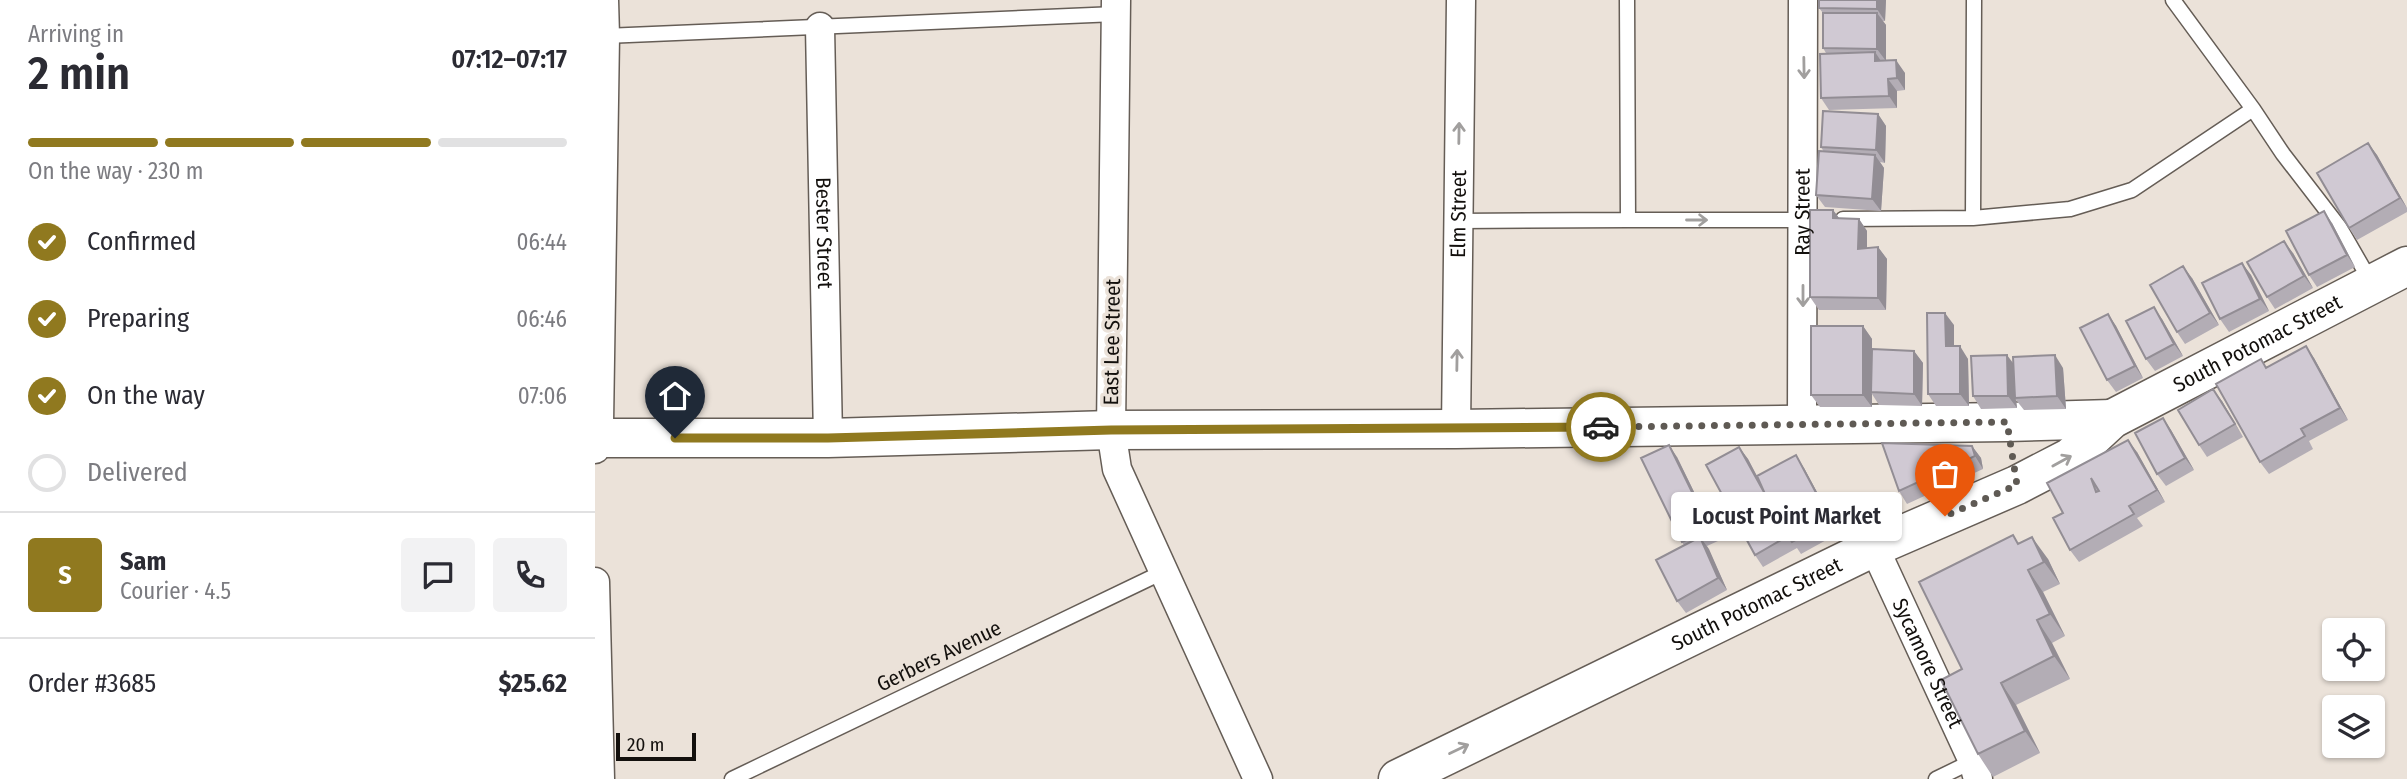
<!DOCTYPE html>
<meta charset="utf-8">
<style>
:root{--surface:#fff;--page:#f2f2f3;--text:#2b2b33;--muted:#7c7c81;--line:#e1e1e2;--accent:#90791f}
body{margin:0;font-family:"Fira Sans Condensed",sans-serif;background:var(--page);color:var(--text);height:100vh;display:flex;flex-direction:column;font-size:26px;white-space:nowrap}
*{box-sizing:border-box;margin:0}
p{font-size:23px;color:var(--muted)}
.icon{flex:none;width:38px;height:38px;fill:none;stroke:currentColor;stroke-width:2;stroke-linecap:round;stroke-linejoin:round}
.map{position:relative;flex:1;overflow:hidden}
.details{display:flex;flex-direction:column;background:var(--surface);width:595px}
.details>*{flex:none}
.controls{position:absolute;left:1727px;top:618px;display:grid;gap:14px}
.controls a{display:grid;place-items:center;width:63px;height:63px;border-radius:7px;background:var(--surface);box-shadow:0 2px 5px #0004;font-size:35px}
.scale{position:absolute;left:21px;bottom:18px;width:80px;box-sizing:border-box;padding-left:7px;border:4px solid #13100d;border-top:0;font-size:19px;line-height:24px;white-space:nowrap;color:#13100d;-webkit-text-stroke:5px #ebe2d9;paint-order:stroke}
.pin{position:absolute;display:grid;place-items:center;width:60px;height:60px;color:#fff;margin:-72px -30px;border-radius:50% 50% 50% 0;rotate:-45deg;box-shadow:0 0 7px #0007}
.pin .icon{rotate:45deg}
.courier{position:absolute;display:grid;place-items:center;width:70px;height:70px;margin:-35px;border:5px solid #90791f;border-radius:50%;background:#fff;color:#222;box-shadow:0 2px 9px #0007}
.bubble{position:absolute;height:49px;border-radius:7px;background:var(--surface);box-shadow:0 2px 5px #0004;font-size:23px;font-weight:600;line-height:49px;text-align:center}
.head em{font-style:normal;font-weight:600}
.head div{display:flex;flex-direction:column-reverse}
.head{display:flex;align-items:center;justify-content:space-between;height:119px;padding:0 28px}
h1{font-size:46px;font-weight:600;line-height:52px}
.bar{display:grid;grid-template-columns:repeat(4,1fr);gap:10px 7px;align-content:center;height:84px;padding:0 28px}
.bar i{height:9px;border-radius:5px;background:var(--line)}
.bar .current{background:var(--accent)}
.bar p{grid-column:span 4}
.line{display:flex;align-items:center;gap:18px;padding:0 28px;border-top:2px solid var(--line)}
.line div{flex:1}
.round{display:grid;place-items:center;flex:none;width:74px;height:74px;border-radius:7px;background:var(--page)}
ol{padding:0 28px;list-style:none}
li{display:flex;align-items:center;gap:21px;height:77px}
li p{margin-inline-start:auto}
li .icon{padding:7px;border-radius:50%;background:var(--accent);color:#fff;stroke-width:4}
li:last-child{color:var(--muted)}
li i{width:38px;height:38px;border:4px solid var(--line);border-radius:50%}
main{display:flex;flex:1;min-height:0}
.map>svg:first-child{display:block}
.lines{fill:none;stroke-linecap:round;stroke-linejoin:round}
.service-casing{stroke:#655d56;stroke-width:17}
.minor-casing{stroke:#655d56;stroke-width:31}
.secondary-casing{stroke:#655d56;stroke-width:41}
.service{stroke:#fff;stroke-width:14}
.minor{stroke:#fff;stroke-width:28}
.secondary{stroke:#fff;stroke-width:38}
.wall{fill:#b3adb5}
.shaded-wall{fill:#928d94}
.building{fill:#d0c9d3;stroke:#928d94;stroke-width:2;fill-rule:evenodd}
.oneway{stroke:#a19f9e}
.done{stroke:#5f5a54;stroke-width:7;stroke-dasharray:0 12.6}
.route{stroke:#90791f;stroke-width:9}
.labels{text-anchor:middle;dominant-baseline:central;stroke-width:7;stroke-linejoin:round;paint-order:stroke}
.street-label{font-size:21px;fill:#13100d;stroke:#ebe2d9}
</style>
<main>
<section class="details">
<div class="head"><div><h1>2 min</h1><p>Arriving in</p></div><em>07:12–07:17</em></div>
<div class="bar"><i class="current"></i><i class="current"></i><i class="current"></i><i></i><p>On the way · 230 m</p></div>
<ol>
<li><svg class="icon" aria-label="check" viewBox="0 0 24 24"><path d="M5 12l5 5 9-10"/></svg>Confirmed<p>06:44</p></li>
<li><svg class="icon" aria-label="check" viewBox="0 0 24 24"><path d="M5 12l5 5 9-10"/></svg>Preparing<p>06:46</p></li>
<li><svg class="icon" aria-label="check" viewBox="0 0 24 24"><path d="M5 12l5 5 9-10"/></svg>On the way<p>07:06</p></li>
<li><i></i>Delivered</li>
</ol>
<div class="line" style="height:126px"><b class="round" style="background:var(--accent);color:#fff">S</b><div><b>Sam</b><p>Courier · 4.5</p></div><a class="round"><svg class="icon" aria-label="chat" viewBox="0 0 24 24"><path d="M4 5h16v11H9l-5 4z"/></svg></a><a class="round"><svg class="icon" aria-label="phone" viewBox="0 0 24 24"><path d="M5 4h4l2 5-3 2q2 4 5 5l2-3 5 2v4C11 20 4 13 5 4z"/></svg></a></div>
<div class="line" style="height:91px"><div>Order #3685</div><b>$25.62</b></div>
</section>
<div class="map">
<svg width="1812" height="779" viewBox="0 0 1812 779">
<rect width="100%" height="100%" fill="#ebe2d9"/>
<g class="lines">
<defs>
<path id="service" d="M1578 0 1658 109 1688 154 1745 228 1776 282
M10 36 521 14
M1378 218 1475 209 1537 190 1658 109
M1248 219 1378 218 1379 0
M1033 220H1210
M863 221 1033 220 1032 0
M137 779 568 572
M1341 779 1378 761"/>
<g id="minor">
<path d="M521 0 516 430 522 469 663 779"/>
<path id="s1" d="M225 27 233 438"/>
<path id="s2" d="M1207 424 1208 0"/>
<path id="s3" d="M861 429 866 0"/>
<path d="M0 449 4 423 10 36 9 0"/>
<path id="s4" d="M1279 547 1378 761 1383 779"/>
<path d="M0 582 5 779"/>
</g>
<g id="secondary">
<path d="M0 438H233L516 430 861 429 1412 422 1517 419"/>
<path id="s5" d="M803 779 1279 547 1422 485 1476 457 1517 419 1812 266"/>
</g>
</defs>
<use href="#service" class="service-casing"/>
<use href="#minor" class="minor-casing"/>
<use href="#secondary" class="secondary-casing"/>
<use href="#service" class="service"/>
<use href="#minor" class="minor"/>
<use href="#secondary" class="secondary"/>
</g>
<path class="wall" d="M1291 0 1290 21H1288L1291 25V61L1310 73V90L1302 91V108L1234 110 1226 98 1231 53 1228 48V13L1224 8Z
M1283 114 1291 126 1290 163 1285 162 1289 168 1286 211 1230 207 1221 195 1229 152 1226 147Z
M1773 143 1782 155 1812 208V212L1762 240 1754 228Z
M1238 210 1244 218 1264 219 1272 231V248L1283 247 1292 259 1291 310H1224L1215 297Z
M1737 223 1760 267 1722 287 1714 275Z
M1698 253 1718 288 1680 309 1672 297Z
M1647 263 1656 275 1674 311 1634 332 1625 319Z
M1597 278 1624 325 1590 344 1582 332Z
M1513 314 1521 326 1548 378 1521 392 1512 380Z
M1567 319 1588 356 1560 371 1551 359Z
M1359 325V346L1373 359 1374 406H1341L1333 394Z
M1268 326 1277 339V349L1319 351 1328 363 1327 406 1284 405 1277 394V407H1225L1216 395Z
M1719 358 1753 420 1714 441 1718 449 1674 474 1665 462 1672 367Z
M1419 364 1468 368 1471 409 1429 410 1421 400 1422 408 1386 409 1378 396Z
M1627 401 1648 437 1612 457 1604 445Z
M1568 418 1576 430 1599 470 1571 486 1562 474Z
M1377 446 1386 458 1388 469 1312 504 1304 491Z
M1144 447 1153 459 1163 479 1209 468 1244 533 1206 554 1202 548 1168 567 1160 555Z
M1542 452 1570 502 1542 518 1548 526 1484 562 1475 550 1468 513 1452 483Z
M1082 457 1123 541 1112 546 1132 590 1091 613 1082 601 1089 545 1087 542Z
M1424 543 1453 559 1465 584 1448 592 1470 636 1457 643 1475 679 1421 705 1445 753 1398 777 1383 754 1367 669Z"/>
<path class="shaded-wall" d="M1282 0H1291L1290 21 1282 9Z
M1282 13 1291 25V61L1282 49Z
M1280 52 1288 64 1280 61Z
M1301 60 1310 73V90L1302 78Z
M1293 79 1302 91V108L1294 96Z
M1283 114 1291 126 1290 163 1281 150Z
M1773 143 1782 155 1812 208 1805 198Z
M1280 155 1289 168 1286 211 1277 199Z
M1238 210 1247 222 1238 218Z
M1729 211 1737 223 1760 267 1752 255Z
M1264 219 1272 231V261L1263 249Z
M1689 241 1698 253 1718 288 1709 276Z
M1283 247 1292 259 1291 310 1283 298Z
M1647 263 1656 275 1674 311 1665 299Z
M1588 266 1597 278 1624 325 1615 313Z
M1559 307 1567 319 1588 356 1579 344Z
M1350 313 1359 325V359L1351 346Z
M1513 314 1521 326 1548 378 1540 366Z
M1268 326 1277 339V392H1276L1277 394V407L1268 395Z
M1365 346 1373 359 1374 406 1365 394Z
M1711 346 1719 358 1753 420 1745 408Z
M1319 351 1328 363 1327 406 1319 394Z
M1412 355 1421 367 1420 398 1421 400 1422 408 1413 396Z
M1460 355 1468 368 1471 409 1462 396Z
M1618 389 1627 401 1648 437 1640 424Z
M1568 418 1576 430 1599 470 1590 458Z
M1533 440 1542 452 1570 502 1562 490Z
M1074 445 1082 457 1123 541 1115 529Z
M1377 446 1386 458 1388 469 1380 456Z
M1144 447 1153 459 1178 506 1170 494Z
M1201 455 1209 468 1244 533 1236 521Z
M1105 537 1114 549 1132 590 1123 578Z
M1437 537 1453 559 1465 584 1449 562Z
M1433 570 1448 592 1470 636 1455 614Z
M1442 620 1457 643 1475 679 1459 656Z
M1406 683 1421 705 1445 753 1430 731Z"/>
<path class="building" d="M1224 0H1282V9L1224 8Z
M1228 13H1282V49L1228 48Z
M1280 52V61L1301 60 1302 78 1293 79 1294 96 1226 98 1225 54Z
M1228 111 1283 114 1281 150 1226 147Z
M1773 143 1805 198 1754 228 1722 173Z
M1224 151 1280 155 1277 199 1221 195Z
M1215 210H1238V218L1264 219 1263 249 1283 247V298L1215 297Z
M1729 211 1752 255 1714 275 1691 231Z
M1689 241 1709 276 1672 297 1652 262Z
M1647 263 1665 299 1625 319 1607 283Z
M1588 266 1615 313 1582 332 1555 285Z
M1559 307 1579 344 1551 359 1531 321Z
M1332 313H1350L1351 346H1365V394H1333Z
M1513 314 1540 366 1512 380 1485 328Z
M1216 326H1268V395H1216Z
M1711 346 1745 408 1706 429 1710 436 1665 462 1621 384 1666 359 1671 368Z
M1277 349 1319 351V394L1276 392Z
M1412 355 1413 396H1378L1376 356Z
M1460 355 1462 396 1420 398 1418 357Z
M1618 389 1640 424 1604 445 1583 410Z
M1568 418 1590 458 1562 474 1540 433Z
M1533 440 1562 490 1534 506 1539 514 1475 550 1458 518 1468 513 1452 483ZM1496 478 1504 491 1501 492Z
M1287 443 1377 446 1380 456 1304 491Z
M1074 445 1115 529 1087 542 1046 458Z
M1144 447 1170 494 1162 476 1201 455 1236 521 1197 542 1193 536 1160 555 1111 465Z
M1418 535 1423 544 1437 537 1449 562 1433 570 1455 614 1442 620 1459 656 1406 683 1430 731 1383 754 1346 680 1367 669 1324 582Z
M1105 537 1123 578 1082 601 1061 560Z"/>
<defs><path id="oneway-shaft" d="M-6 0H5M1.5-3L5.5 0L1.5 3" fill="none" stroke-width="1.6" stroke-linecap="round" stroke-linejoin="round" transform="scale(1.75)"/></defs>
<g class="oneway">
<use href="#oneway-shaft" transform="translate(1209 68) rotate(89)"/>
<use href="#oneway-shaft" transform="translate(864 133) rotate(-89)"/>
<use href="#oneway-shaft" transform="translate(1102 220)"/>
<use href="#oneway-shaft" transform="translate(1208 296) rotate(90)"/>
<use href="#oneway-shaft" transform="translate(862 360) rotate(-89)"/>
<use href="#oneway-shaft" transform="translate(1467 461) rotate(-29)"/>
<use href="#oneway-shaft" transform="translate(864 749) rotate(-26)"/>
</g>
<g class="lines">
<path class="done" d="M1006 427 1412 422 1422 485 1350 516"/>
<path class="route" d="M80 438H233L516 430 1006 427"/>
</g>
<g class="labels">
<g class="street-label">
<text stroke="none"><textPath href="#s2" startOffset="212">Ray Street</textPath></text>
<text stroke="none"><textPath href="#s3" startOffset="215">Elm Street</textPath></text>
<text stroke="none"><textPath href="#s1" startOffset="206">Bester Street</textPath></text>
<text transform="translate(517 342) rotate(-89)">East Lee Street</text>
<text stroke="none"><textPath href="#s5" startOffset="966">South Potomac Street</textPath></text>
<text stroke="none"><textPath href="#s5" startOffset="399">South Potomac Street</textPath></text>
<text transform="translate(344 656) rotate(-26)">Gerbers Avenue</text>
<text stroke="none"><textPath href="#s4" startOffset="128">Sycamore Street</textPath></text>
</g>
</g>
</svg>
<div class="controls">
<a><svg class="icon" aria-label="locate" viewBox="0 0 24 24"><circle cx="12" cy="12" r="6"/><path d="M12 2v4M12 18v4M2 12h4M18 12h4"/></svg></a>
<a><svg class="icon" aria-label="layers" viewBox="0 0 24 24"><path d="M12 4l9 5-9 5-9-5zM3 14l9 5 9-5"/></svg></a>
</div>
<div class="scale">20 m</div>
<div class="pin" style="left:1350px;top:516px;background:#ea580c"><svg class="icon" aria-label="bag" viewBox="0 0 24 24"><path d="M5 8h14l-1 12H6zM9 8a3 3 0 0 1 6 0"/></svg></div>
<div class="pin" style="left:80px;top:438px;background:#1f2937"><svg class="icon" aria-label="home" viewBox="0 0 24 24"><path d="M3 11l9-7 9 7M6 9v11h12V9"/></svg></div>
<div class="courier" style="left:1006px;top:427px"><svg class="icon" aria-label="car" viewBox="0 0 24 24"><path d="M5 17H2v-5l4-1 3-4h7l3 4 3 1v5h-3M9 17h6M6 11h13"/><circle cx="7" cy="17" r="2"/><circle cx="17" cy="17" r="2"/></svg></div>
<div class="bubble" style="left:1076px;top:492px;width:231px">Locust Point Market</div>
</div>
</main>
